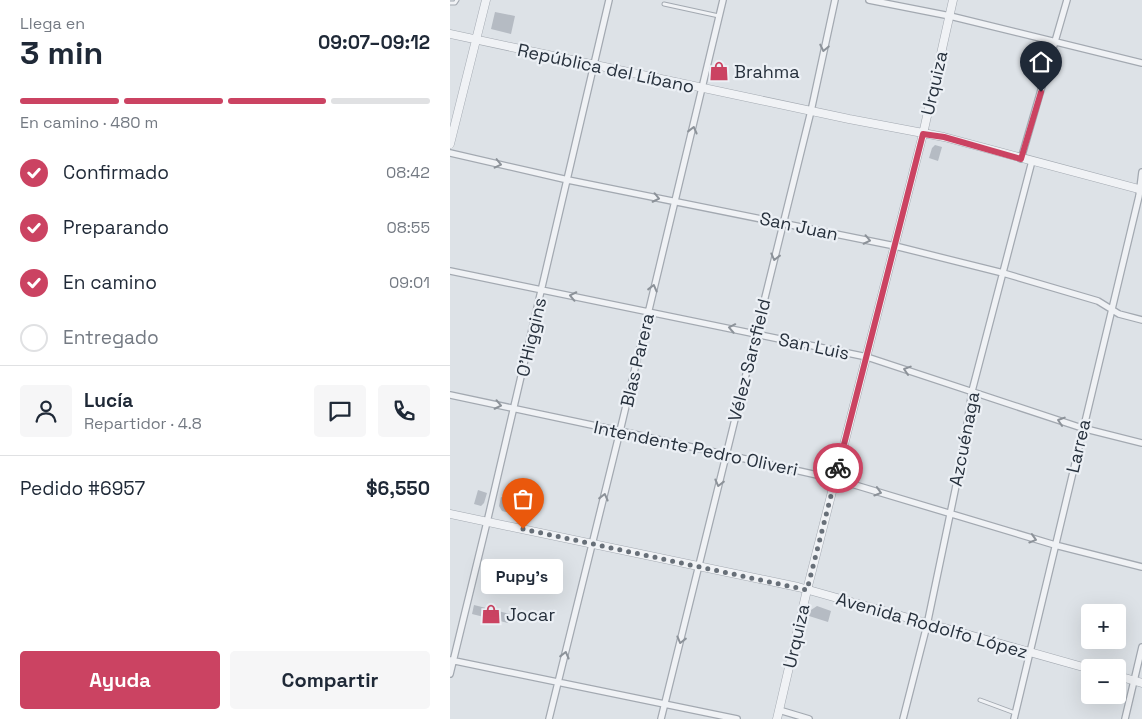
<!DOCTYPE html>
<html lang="es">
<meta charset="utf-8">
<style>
:root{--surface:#fff;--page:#f6f6f7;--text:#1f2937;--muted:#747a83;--line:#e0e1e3;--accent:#cb4362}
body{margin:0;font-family:"Space Grotesk",sans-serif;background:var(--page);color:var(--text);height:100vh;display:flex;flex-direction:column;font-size:19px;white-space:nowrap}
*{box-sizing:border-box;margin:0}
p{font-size:16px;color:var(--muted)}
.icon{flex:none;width:28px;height:28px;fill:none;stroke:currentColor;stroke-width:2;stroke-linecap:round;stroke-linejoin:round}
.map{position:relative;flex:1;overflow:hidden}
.details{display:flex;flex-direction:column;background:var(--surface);width:450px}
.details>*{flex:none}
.tools{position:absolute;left:631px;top:604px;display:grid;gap:10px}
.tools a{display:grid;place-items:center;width:45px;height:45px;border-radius:5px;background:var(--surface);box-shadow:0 5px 20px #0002;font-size:25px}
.pin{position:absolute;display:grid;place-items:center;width:42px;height:42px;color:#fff;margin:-51px -21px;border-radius:50% 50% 50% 0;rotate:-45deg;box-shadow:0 0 5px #0007}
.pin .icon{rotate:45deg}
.courier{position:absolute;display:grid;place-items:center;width:50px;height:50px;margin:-25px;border:4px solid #cb4362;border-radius:50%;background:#fff;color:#222;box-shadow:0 1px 6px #0007}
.bubble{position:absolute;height:35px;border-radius:5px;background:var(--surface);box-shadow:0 5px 20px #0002;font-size:16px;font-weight:800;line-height:35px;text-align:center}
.summary em{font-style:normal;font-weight:800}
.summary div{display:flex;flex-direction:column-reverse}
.summary{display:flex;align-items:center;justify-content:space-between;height:85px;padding:0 20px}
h1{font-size:32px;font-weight:800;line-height:38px}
.bar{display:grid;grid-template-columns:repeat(4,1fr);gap:8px 5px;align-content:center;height:60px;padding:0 20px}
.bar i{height:6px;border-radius:4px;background:var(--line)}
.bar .selected{background:var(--accent)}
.bar p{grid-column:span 4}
.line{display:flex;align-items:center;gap:12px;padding:0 20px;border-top:1px solid var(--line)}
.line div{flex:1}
.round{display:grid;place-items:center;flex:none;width:52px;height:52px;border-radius:5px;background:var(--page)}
ol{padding:0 20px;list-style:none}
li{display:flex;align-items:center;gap:15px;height:55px}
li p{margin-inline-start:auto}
li .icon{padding:5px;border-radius:50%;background:var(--accent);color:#fff;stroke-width:4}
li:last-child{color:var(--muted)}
li i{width:28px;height:28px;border:2px solid var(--line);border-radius:50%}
.primary-button{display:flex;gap:10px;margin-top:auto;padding:10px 20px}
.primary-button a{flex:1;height:58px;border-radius:5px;background:var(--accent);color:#fff;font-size:20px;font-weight:800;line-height:58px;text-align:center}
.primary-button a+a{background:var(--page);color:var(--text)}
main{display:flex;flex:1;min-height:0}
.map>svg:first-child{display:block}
.building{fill:#b5bbc3}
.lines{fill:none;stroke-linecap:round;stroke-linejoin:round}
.service-casing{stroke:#a3a9b1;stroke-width:5}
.minor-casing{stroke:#a3a9b1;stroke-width:8}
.tertiary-casing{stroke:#a3a9b1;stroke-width:9}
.service{stroke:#f0f2f5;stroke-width:3}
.minor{stroke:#f0f2f5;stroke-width:5.5}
.tertiary{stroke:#f0f2f5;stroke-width:8}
.oneway{stroke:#8c9299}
.done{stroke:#676f78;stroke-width:5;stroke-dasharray:0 9}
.route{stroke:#cb4362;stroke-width:6}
.labels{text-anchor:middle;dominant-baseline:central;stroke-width:4.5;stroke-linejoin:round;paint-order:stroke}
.street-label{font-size:18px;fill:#27313d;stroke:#ecf0f5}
.poi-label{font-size:18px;fill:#27313d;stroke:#ecf0f5;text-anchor:start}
</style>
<main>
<section class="details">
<div class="summary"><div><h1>3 min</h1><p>Llega en</p></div><em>09:07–09:12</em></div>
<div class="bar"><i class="selected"></i><i class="selected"></i><i class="selected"></i><i></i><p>En camino · 480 m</p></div>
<ol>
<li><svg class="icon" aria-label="check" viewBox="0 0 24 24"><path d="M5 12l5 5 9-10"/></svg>Confirmado<p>08:42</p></li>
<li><svg class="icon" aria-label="check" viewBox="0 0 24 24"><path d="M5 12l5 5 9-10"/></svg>Preparando<p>08:55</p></li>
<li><svg class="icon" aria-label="check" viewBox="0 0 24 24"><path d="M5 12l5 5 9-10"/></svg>En camino<p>09:01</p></li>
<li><i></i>Entregado</li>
</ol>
<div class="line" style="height:90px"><a class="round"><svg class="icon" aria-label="person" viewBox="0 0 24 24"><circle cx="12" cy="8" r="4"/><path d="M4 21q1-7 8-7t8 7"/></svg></a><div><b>Lucía</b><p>Repartidor · 4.8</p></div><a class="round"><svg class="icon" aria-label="chat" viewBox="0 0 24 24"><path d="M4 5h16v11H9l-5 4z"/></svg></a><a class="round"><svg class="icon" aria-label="phone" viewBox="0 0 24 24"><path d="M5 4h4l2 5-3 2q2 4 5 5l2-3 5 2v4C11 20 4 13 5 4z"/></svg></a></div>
<div class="line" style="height:65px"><div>Pedido #6957</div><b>$6,550</b></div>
<div class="primary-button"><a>Ayuda</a><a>Compartir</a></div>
</section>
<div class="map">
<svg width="692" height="719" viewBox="0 0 692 719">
<rect width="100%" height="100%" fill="#dde2e7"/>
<path class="building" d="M45 12 65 16 61 34 41 29Z
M485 145 492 147 488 161 479 158 482 148Z
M28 490 37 493 34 503 31 506 24 504Z
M51 497 64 500 60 513 52 511 49 506Z
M24 605 60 614 58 623 22 614Z
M367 606 381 611 378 622 359 616 361 610Z"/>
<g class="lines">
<defs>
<path id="service" d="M0 3H5L7 0
M214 4 269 16
M530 700 565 713"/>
<path id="minor" d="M419 0 500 16 692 63
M0 153 118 180 445 246 553 273 648 301 669 314 692 320
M571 159 617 0
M0 271 417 357 632 428 692 443
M0 395 170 431 385 479 605 545 692 567
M0 660 287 719
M0 674 37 522 159 0
M329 710 359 719
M99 719 170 431 273 0
M211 719 361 111 385 0
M453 719 477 625 512 457 522 391 582 161
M564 719 689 196 692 172
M675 719 692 647"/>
<path id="tertiary" d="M0 34 399 119 494 137 692 190
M0 144 36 0
M0 514 348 587 640 669
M668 676 692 683
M327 719 357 590 473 134 503 0"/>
</defs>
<use href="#service" class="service-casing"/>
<use href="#minor" class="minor-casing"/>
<use href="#tertiary" class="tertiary-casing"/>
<use href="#service" class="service"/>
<use href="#minor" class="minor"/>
<use href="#tertiary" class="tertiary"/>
</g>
<defs><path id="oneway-chevron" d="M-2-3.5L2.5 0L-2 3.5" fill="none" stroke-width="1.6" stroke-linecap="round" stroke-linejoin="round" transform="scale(1.25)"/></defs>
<g class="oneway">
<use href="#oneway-chevron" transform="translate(374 48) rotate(102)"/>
<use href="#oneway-chevron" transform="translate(243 130) rotate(-76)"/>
<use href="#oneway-chevron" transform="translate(48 164) rotate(13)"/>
<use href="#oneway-chevron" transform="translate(206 198) rotate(12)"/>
<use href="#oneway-chevron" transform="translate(417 240) rotate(12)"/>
<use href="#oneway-chevron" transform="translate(325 257) rotate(104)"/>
<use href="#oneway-chevron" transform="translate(203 288) rotate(-76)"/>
<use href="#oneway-chevron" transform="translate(123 296) rotate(-168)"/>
<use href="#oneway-chevron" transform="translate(282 328) rotate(-169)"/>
<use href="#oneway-chevron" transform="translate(457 370) rotate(-162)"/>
<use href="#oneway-chevron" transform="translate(48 405) rotate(12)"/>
<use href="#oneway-chevron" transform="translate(611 421) rotate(-162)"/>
<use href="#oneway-chevron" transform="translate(269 483) rotate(104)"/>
<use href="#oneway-chevron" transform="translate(428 492) rotate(17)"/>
<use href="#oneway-chevron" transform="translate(154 497) rotate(-76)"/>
<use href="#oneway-chevron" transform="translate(583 539) rotate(17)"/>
<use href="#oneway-chevron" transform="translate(231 640) rotate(104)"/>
<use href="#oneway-chevron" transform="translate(115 655) rotate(-76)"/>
</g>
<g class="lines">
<path class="done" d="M73 529 357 590 388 468"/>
<path class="route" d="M388 468 473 134 494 137 571 159 591 92"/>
</g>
<defs>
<symbol id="shop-bare" viewBox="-9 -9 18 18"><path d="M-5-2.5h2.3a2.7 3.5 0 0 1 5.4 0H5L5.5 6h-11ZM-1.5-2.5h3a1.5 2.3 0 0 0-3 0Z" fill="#cb4362" stroke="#ecf0f5" stroke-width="2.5" paint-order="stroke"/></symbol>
</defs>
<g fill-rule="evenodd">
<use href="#shop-bare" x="255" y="57" width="28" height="28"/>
<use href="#shop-bare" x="27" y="600" width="28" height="28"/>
</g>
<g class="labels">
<g class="street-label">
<text transform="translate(156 68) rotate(12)">República del Líbano</text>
<text transform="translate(484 83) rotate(-77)">Urquiza</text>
<text transform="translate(349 226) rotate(12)">San Juan</text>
<text transform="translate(81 337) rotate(-77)">O'Higgins</text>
<text transform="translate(364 346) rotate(12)">San Luis</text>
<text transform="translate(187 360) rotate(-77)">Blas Parera</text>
<text transform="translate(299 360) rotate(-76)">Vélez Sarsfield</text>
<text transform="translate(514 439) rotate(-79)">Azcuénaga</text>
<text transform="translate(628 446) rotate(-77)">Larrea</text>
<text transform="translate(246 448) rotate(12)">Intendente Pedro Oliveri</text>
<text transform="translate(482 625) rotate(16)">Avenida Rodolfo López</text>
<text transform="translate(346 636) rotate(-77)">Urquiza</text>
</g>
<g class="poi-label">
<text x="284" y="71">Brahma</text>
<text x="56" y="614">Jocar</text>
</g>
</g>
</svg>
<div class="tools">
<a>+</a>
<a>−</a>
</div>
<div class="pin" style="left:73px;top:529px;background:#ea580c"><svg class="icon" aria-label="bag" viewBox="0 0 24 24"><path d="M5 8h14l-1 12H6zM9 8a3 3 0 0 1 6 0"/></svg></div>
<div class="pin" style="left:591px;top:92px;background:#1f2937"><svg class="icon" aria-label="home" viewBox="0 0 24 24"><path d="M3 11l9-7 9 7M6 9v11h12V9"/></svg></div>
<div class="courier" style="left:388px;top:468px"><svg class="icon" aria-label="bike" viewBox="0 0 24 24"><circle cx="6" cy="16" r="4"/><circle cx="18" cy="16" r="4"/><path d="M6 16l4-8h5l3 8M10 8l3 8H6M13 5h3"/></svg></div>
<div class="bubble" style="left:31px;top:559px;width:82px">Pupy's</div>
</div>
</main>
